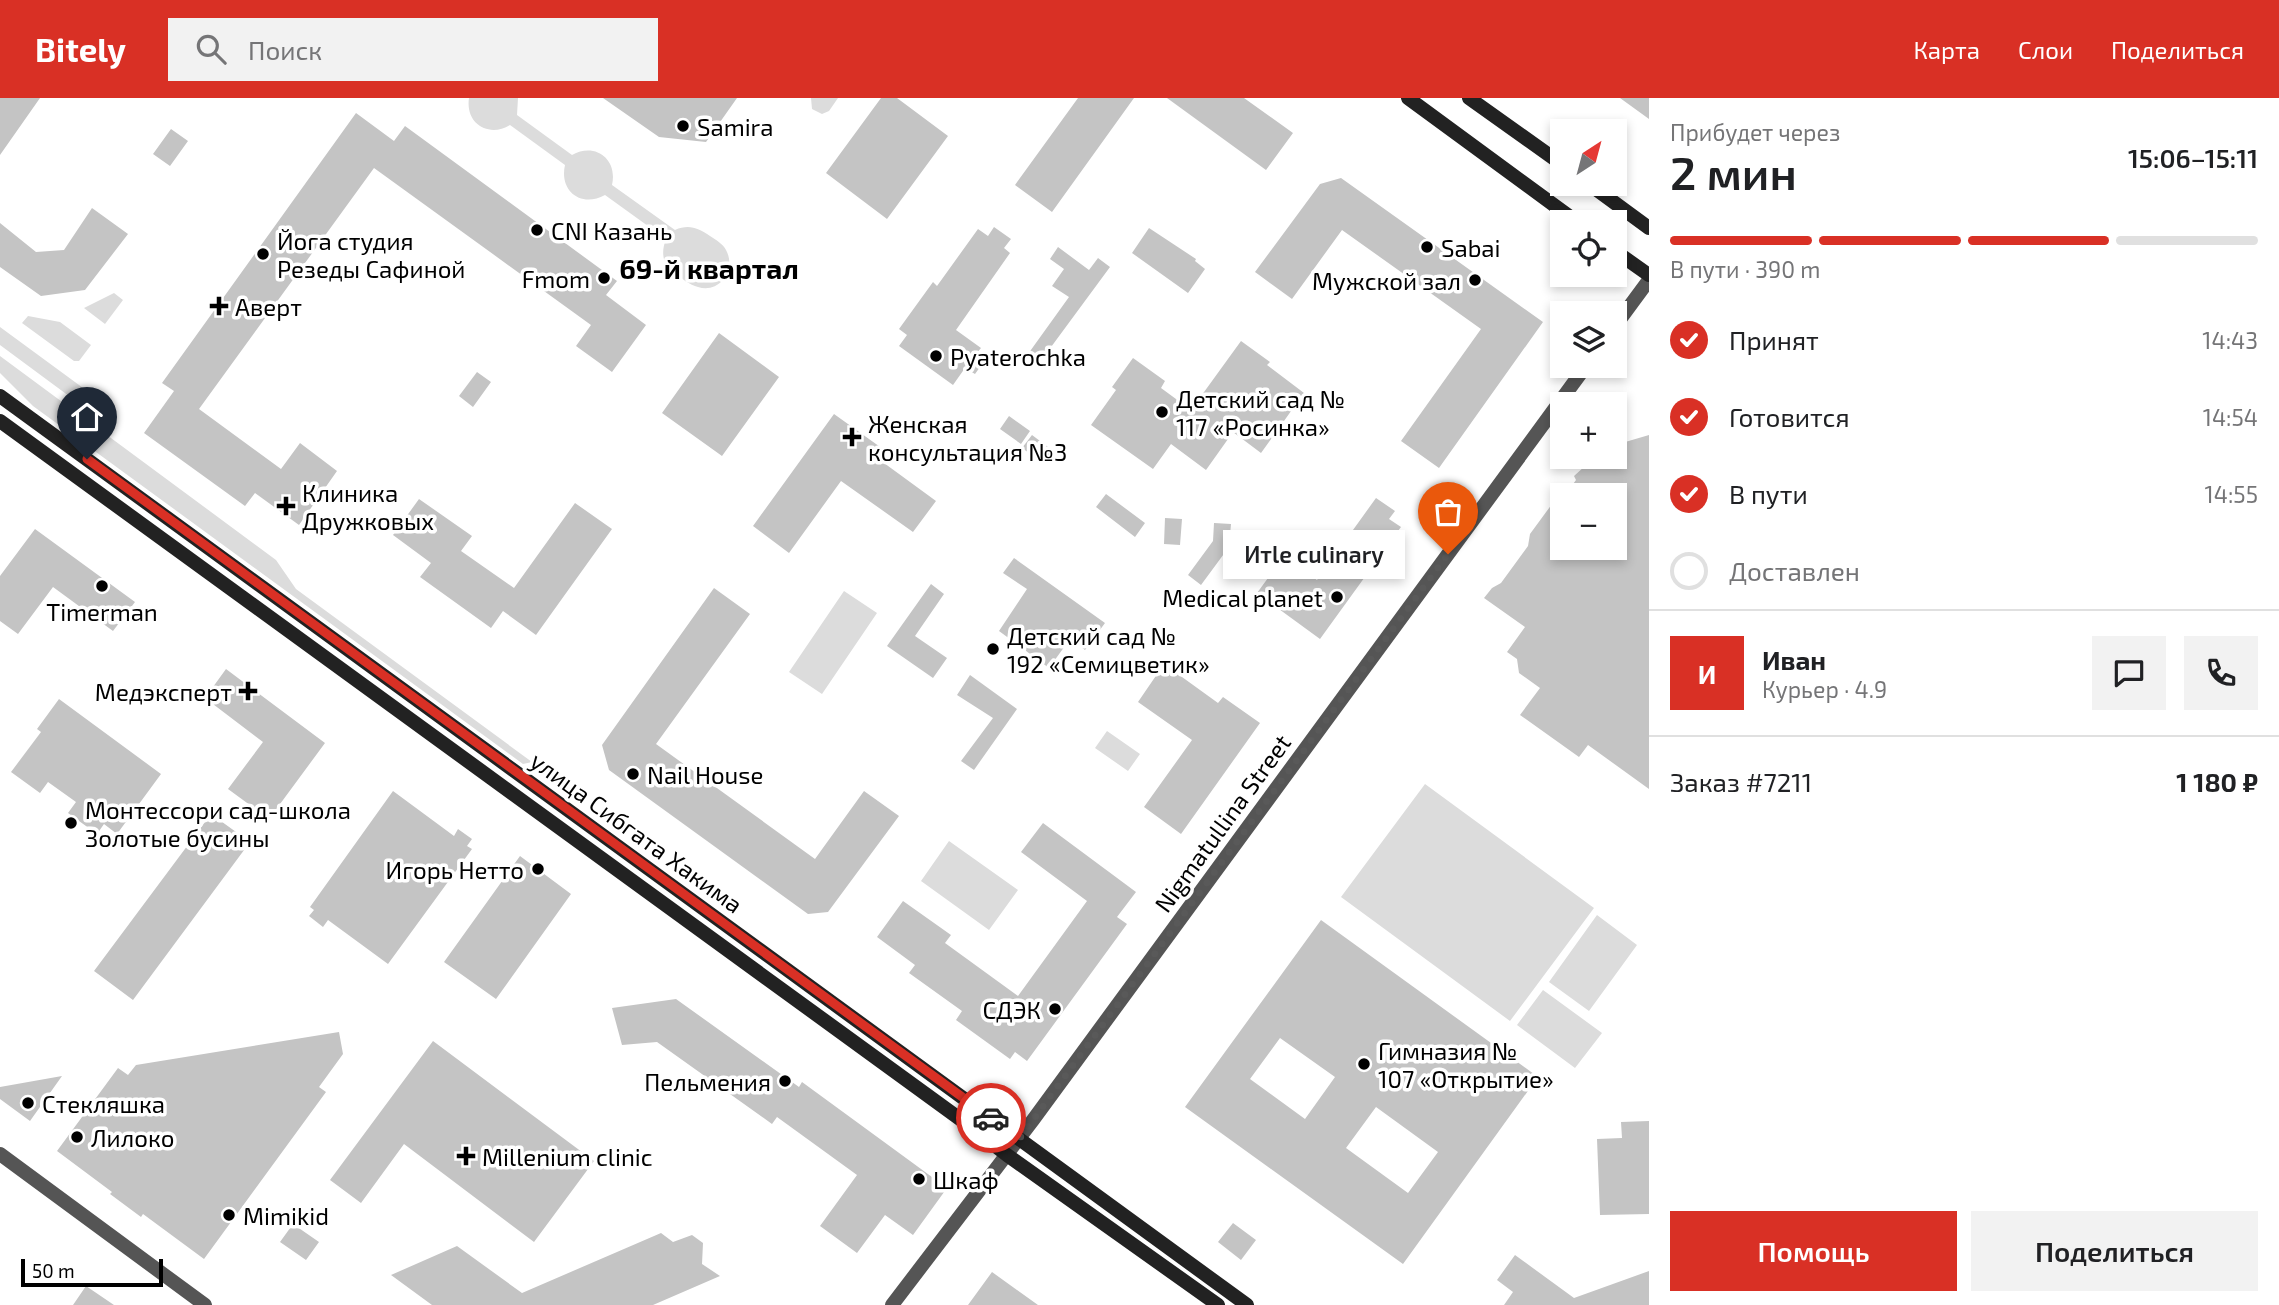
<!DOCTYPE html>
<html lang="ru">
<meta charset="utf-8">
<style>
:root{--surface:#fff;--page:#f2f2f2;--text:#202124;--muted:#757577;--line:#e0e0e0;--accent:#d93025}
body{margin:0;font-family:"Exo 2",sans-serif;background:var(--page);color:var(--text);height:100vh;display:flex;flex-direction:column;font-size:26px;white-space:nowrap}
*{box-sizing:border-box;margin:0}
p{font-size:23px;color:var(--muted)}
.icon{flex:none;width:38px;height:38px;fill:none;stroke:currentColor;stroke-width:2;stroke-linecap:round;stroke-linejoin:round}
.map{position:relative;flex:1;overflow:hidden}
.drawer{display:flex;flex-direction:column;background:var(--surface);width:630px}
.drawer>*{flex:none}
.needle{width:46px;rotate:36deg}
.fabs{position:absolute;left:1550px;top:21px;display:grid;gap:14px}
.fabs a{display:grid;place-items:center;width:77px;height:77px;border-radius:0px;background:var(--surface);box-shadow:0 4px 10px #0003;font-size:35px}
.scale{position:absolute;left:21px;bottom:18px;width:142px;box-sizing:border-box;padding-left:7px;border:4px solid #000;border-top:0;font-size:19px;line-height:24px;white-space:nowrap;color:#000;-webkit-text-stroke:5px #fff;paint-order:stroke}
.pin{position:absolute;display:grid;place-items:center;width:60px;height:60px;color:#fff;margin:-72px -30px;border-radius:50% 50% 50% 0;rotate:-45deg;box-shadow:0 0 7px #0007}
.pin .icon{rotate:45deg}
.courier{position:absolute;display:grid;place-items:center;width:70px;height:70px;margin:-35px;border:5px solid #d93025;border-radius:50%;background:#fff;color:#222;box-shadow:0 2px 9px #0007}
.bubble{position:absolute;height:49px;border-radius:0px;background:var(--surface);box-shadow:0 4px 10px #0003;font-size:23px;font-weight:600;line-height:49px;text-align:center}
.overview em{font-style:normal;font-weight:600}
.overview div{display:flex;flex-direction:column-reverse}
.overview{display:flex;align-items:center;justify-content:space-between;height:119px;padding:0 21px}
h1{font-size:46px;font-weight:600;line-height:52px}
.bar{display:grid;grid-template-columns:repeat(4,1fr);gap:10px 7px;align-content:center;height:84px;padding:0 21px}
.bar i{height:9px;border-radius:5px;background:var(--line)}
.bar .selected{background:var(--accent)}
.bar p{grid-column:span 4}
.line{display:flex;align-items:center;gap:18px;padding:0 21px;border-top:2px solid var(--line)}
.line div{flex:1}
.round{display:grid;place-items:center;flex:none;width:74px;height:74px;border-radius:0px;background:var(--page)}
ol{padding:0 21px;list-style:none}
li{display:flex;align-items:center;gap:21px;height:77px}
li p{margin-inline-start:auto}
li .icon{padding:7px;border-radius:50%;background:var(--accent);color:#fff;stroke-width:4}
li:last-child{color:var(--muted)}
li i{width:38px;height:38px;border:4px solid var(--line);border-radius:50%}
.primary-button{display:flex;gap:14px;margin-top:auto;padding:14px 21px}
.primary-button a{flex:1;height:80px;border-radius:0px;background:var(--accent);color:#fff;font-size:28px;font-weight:600;line-height:80px;text-align:center}
.primary-button a+a{background:var(--page);color:var(--text)}
header{display:flex;align-items:center;gap:42px;box-sizing:border-box;height:98px;padding:0 35px;background:var(--accent);color:#fff}
header strong{font-size:33px}
nav{display:flex;gap:38px;margin-inline-start:auto;font-size:24px}
.search{width:490px;height:63px;background:var(--page);display:flex;align-items:center;gap:18px;box-sizing:border-box;padding:0 24px;border-radius:0px;color:var(--muted);font-size:26px}
main{display:flex;flex:1;min-height:0}
.map>svg:first-child{display:block}
.green{fill:#dcdcdc}
.building{fill:#c4c4c4;fill-rule:evenodd}
.lines{fill:none;stroke-linecap:round;stroke-linejoin:round}
.minor{stroke:#555;stroke-width:14}
.secondary{stroke:#222;stroke-width:14}
.done{stroke:#595959;stroke-width:7;stroke-dasharray:0 12.6}
.route{stroke:#d93025;stroke-width:9}
.poi-dot{fill:#000;stroke:#fff;stroke-width:2.5}
.labels{text-anchor:middle;dominant-baseline:central;stroke-width:7;stroke-linejoin:round;paint-order:stroke}
.poi-label{font-size:24px;fill:#000;stroke:#fff;text-anchor:start}
.street-label{font-size:24px;fill:#000;stroke:#fff}
.quarter-label{font-size:28px;font-weight:bold;fill:#000;stroke:#fff}
</style>
<header>
<strong>Bitely</strong>
<div class="search"><svg class="icon" aria-label="search" viewBox="0 0 24 24"><circle cx="10" cy="10" r="6"/><path d="M15 15l6 6"/></svg>Поиск</div>
<nav><a>Карта</a><a>Слои</a><a>Поделиться</a></nav>
</header>
<main>
<div class="map">
<svg width="1649" height="1207" viewBox="0 0 1649 1207">
<rect width="100%" height="100%" fill="#fff"/>
<path class="green" d="M469 0H518L517 17 572 57C595 44 618 61 612 87L675 132C689 126 698 130 710 138 716 142 723 146 726 152 737 172 719 196 698 189 690 187 681 180 674 175 662 166 661 154 666 141L605 97C581 110 559 93 565 67L510 27C489 40 465 26 469 0Z
M811 0H838L829 13 822 16 812 11Z
M114 195 123 202 105 226 84 210Z
M28 218 60 224 91 247 79 263H74L22 225Z
M0 229 109 309 100 321 0 247Z
M0 258 276 462 296 491 532 664 523 666 33 308 0 275Z
M844 493 877 515 822 596 789 574Z
M1107 633 1140 656 1128 673 1095 650Z
M1425 686 1594 810 1510 923 1341 799Z
M949 743 1018 792 989 832 921 783Z
M1597 817 1637 847 1589 913 1549 884Z
M1543 892 1602 935 1575 970 1517 927Z"/>
<path class="building" d="M0 0H40L0 57Z
M603 0H737L706 44 659 39Z
M881 0H897L948 38 887 121 826 75Z
M1078 0H1134L1052 114 1015 87Z
M1167 0H1244L1293 35 1266 72Z
M1620 0H1649V21Z
M356 15 394 43 405 28 617 183 606 197 646 227 612 274 576 248 591 227 374 70 199 311 281 371 300 345 337 373 299 427 255 395 245 408 144 335 174 293 162 285Z
M171 31 188 43 170 68 153 56Z
M1341 80 1543 224 1439 370 1401 343 1481 231 1342 132 1292 201 1255 174 1320 86Z
M92 110 128 136 85 192 41 198 0 169V125L36 154 64 152Z
M994 129 1011 141 1004 150 1010 155 956 232 981 250 976 256 985 262 975 276 965 270 953 287 899 248 907 237 899 231 933 184 937 188 978 131 988 138Z
M1149 130 1196 161 1195 163 1205 171 1188 195 1132 155Z
M1058 149 1089 172 1098 160 1110 169 1040 264 1028 256 1069 199 1052 188 1064 171 1050 161Z
M719 235 779 279 722 358 662 315Z
M1241 243 1270 264 1267 267 1304 295 1261 355 1233 334 1206 372 1171 346 1153 371 1091 327 1116 292 1112 289 1133 260 1165 283 1161 290 1191 312Z
M477 274 491 284 473 309 459 298Z
M834 316 890 356 884 365 936 403 913 434 841 383 789 455 753 428Z
M1009 318 1030 333 1021 346 1000 331Z
M1032 337 1052 352 1043 365 1022 350Z
M1649 337V691L1588 647 1579 659 1520 617 1540 590 1519 575 1517 561 1507 554 1525 529 1484 500 1492 490 1501 485 1528 448 1530 436 1563 391V450H1615V397H1565L1576 382 1574 378 1595 359H1615V347Z
M1106 396 1145 425 1135 439 1096 409Z
M1376 400 1395 413 1389 421 1401 429 1320 541 1257 495 1284 458 1317 482Z
M419 401 472 438 461 453 514 490 575 405 612 431 536 537 503 513 491 530 420 479 431 465 393 437Z
M1165 420 1182 421 1180 447 1164 446Z
M1214 425 1231 426 1229 449 1201 487 1188 477 1213 443Z
M35 431 135 504 113 533 53 489 18 536 0 523V478Z
M1014 460 1105 525 1085 552 1070 541 1049 570 999 533 1027 491 1003 475Z
M931 486 944 496 915 538 947 560 933 580 887 548Z
M714 490 750 516 656 646 815 761 864 693 899 718 828 814 808 816 609 672 602 647Z
M1164 566 1218 605 1223 599 1260 625 1181 736 1144 709 1192 642 1138 604Z
M226 571 325 645 269 721 228 691 263 644 205 600Z
M970 577 1017 611 974 672 961 663 993 620 957 597Z
M59 601 161 676 117 736 104 726 97 736 68 715 76 704 48 684 40 695 11 674 41 634 37 631Z
M393 693 454 738 458 731 472 741 467 748 472 751 388 866 328 822 323 829 309 818 314 812 310 809Z
M211 716 250 744 133 902 94 873Z
M1043 725 1136 794 1117 819 1127 826 1027 963 1015 954 1010 961 956 922 962 913 909 875 915 867 877 839 903 803 951 837 945 845 1018 898 1087 803 1021 754Z
M520 758 571 796 496 901 444 864Z
M1321 822 1538 979 1403 1166 1185 1009ZM1280 940 1335 979 1305 1021 1250 981ZM1376 1009 1438 1054 1408 1095 1346 1050Z
M676 901 799 989 802 984 947 1090 913 1137 885 1117 857 1155 820 1128 857 1077 777 1019 772 1026 657 944 622 947 612 910Z
M339 934 343 956 319 989 326 994 204 1161 143 1116 141 1119 110 1096 112 1094 57 1053 118 970 128 977 136 967Z
M433 943 594 1063 534 1144 404 1046 361 1105 330 1082Z
M62 978 30 1023 0 1001V989Z
M1649 1023V1116L1600 1117 1597 1041 1622 1040 1621 1024Z
M1233 1125 1256 1142 1241 1162 1218 1144Z
M293 1126 319 1144 306 1162 280 1144Z
M661 1135 673 1144 692 1137 703 1145 702 1166 720 1178 653 1207H432L391 1177 457 1148 522 1195Z
M1515 1157 1574 1200 1649 1173V1207H1504L1513 1194 1497 1182Z
M992 1174 1038 1207H968Z
M86 1188 114 1207H73Z"/>
<g class="lines">
<path class="minor" d="M1615 228 1649 182
M0 1056 205 1207
M892 1207 1033 1022 1586 268"/>
<path class="secondary" d="M1408 0 1577 124
M1469 0 1563 67
M1589 86 1649 130
M1615 153 1649 177
M0 298 1247 1207
M0 323 971 1029 1007 1057 1218 1207"/>
</g>
<g class="lines">
<path class="done" d="M991 1020 1019 1041 1448 456"/>
<path class="route" d="M87 361 991 1020"/>
</g>
<g class="poi-dot">
<circle cx="683" cy="28" r="7"/>
<circle cx="537" cy="132" r="7"/>
<circle cx="1427" cy="149" r="7"/>
<circle cx="263" cy="156" r="7"/>
<circle cx="604" cy="180" r="7"/>
<circle cx="1475" cy="182" r="7"/>
<path d="M215.5 197.5h7v7h7v7h-7v7h-7v-7h-7v-7h7z"/>
<circle cx="936" cy="258" r="7"/>
<circle cx="1162" cy="314" r="7"/>
<path d="M848.5 328.5h7v7h7v7h-7v7h-7v-7h-7v-7h7z"/>
<path d="M282.5 397.5h7v7h7v7h-7v7h-7v-7h-7v-7h7z"/>
<circle cx="102" cy="488" r="7"/>
<circle cx="1337" cy="499" r="7"/>
<circle cx="993" cy="551" r="7"/>
<path d="M244.5 582.5h7v7h7v7h-7v7h-7v-7h-7v-7h7z"/>
<circle cx="633" cy="676" r="7"/>
<circle cx="71" cy="725" r="7"/>
<circle cx="538" cy="771" r="7"/>
<circle cx="1055" cy="911" r="7"/>
<circle cx="1364" cy="966" r="7"/>
<circle cx="785" cy="983" r="7"/>
<circle cx="28" cy="1005" r="7"/>
<circle cx="77" cy="1039" r="7"/>
<path d="M462.5 1047.5h7v7h7v7h-7v7h-7v-7h-7v-7h7z"/>
<circle cx="919" cy="1081" r="7"/>
<circle cx="229" cy="1117" r="7"/>
</g>
<g class="labels">
<g class="poi-label">
<text x="697" y="28">Samira</text>
<text x="551" y="132">CNI Казань</text>
<text x="277" y="142">Йога студия<tspan x="277" dy="28">Резеды Сафиной</tspan></text>
<text x="1441" y="149">Sabai</text>
<text x="590" y="180" text-anchor="end">Fmom</text>
<text x="1461" y="182" text-anchor="end">Мужской зал</text>
<text x="235" y="208">Аверт</text>
<text x="950" y="258">Pyaterochka</text>
<text x="1176" y="300">Детский сад №<tspan x="1176" dy="28">117 «Росинка»</tspan></text>
<text x="868" y="325">Женская<tspan x="868" dy="28">консультация №3</tspan></text>
<text x="302" y="394">Клиника<tspan x="302" dy="28">Дружковых</tspan></text>
<text x="1323" y="499" text-anchor="end">Medical planet</text>
<text x="102" y="513" text-anchor="middle">Timerman</text>
<text x="1007" y="537">Детский сад №<tspan x="1007" dy="28">192 «Семицветик»</tspan></text>
<text x="232" y="593" text-anchor="end">Медэксперт</text>
<text x="647" y="676">Nail House</text>
<text x="85" y="711">Монтессори сад-школа<tspan x="85" dy="28">Золотые бусины</tspan></text>
<text x="524" y="771" text-anchor="end">Игорь Нетто</text>
<text x="1041" y="911" text-anchor="end">СДЭК</text>
<text x="1378" y="952">Гимназия №<tspan x="1378" dy="28">107 «Открытие»</tspan></text>
<text x="771" y="983" text-anchor="end">Пельмения</text>
<text x="42" y="1005">Стекляшка</text>
<text x="91" y="1039">Лилоко</text>
<text x="482" y="1058">Millenium clinic</text>
<text x="933" y="1081">Шкаф</text>
<text x="243" y="1117">Mimikid</text>
</g>
<g class="street-label">
<text transform="translate(1222 725) rotate(-54)">Nigmatullina Street</text>
<text transform="translate(637 734) rotate(36)">улица Сибгата Хакима</text>
</g>
<g class="quarter-label">
<text x="709" y="170">69-й квартал</text>
</g>
</g>
</svg>
<div class="fabs">
<a><svg class="needle" viewBox="-14 -14 28 28"><path d="M0-13l5 13h-10z" fill="#e53935"/><path d="M0 13l5-13h-10z" fill="#757577"/></svg></a>
<a><svg class="icon" aria-label="locate" viewBox="0 0 24 24"><circle cx="12" cy="12" r="6"/><path d="M12 2v4M12 18v4M2 12h4M18 12h4"/></svg></a>
<a><svg class="icon" aria-label="layers" viewBox="0 0 24 24"><path d="M12 4l9 5-9 5-9-5zM3 14l9 5 9-5"/></svg></a>
<a>+</a>
<a>−</a>
</div>
<div class="scale">50 m</div>
<div class="pin" style="left:1448px;top:456px;background:#ea580c"><svg class="icon" aria-label="bag" viewBox="0 0 24 24"><path d="M5 8h14l-1 12H6zM9 8a3 3 0 0 1 6 0"/></svg></div>
<div class="pin" style="left:87px;top:361px;background:#1f2937"><svg class="icon" aria-label="home" viewBox="0 0 24 24"><path d="M3 11l9-7 9 7M6 9v11h12V9"/></svg></div>
<div class="courier" style="left:991px;top:1020px"><svg class="icon" aria-label="car" viewBox="0 0 24 24"><path d="M5 17H2v-5l4-1 3-4h7l3 4 3 1v5h-3M9 17h6M6 11h13"/><circle cx="7" cy="17" r="2"/><circle cx="17" cy="17" r="2"/></svg></div>
<div class="bubble" style="left:1223px;top:432px;width:182px">Итle culinary</div>
</div>
<section class="drawer">
<div class="overview"><div><h1>2 мин</h1><p>Прибудет через</p></div><em>15:06–15:11</em></div>
<div class="bar"><i class="selected"></i><i class="selected"></i><i class="selected"></i><i></i><p>В пути · 390 m</p></div>
<ol>
<li><svg class="icon" aria-label="check" viewBox="0 0 24 24"><path d="M5 12l5 5 9-10"/></svg>Принят<p>14:43</p></li>
<li><svg class="icon" aria-label="check" viewBox="0 0 24 24"><path d="M5 12l5 5 9-10"/></svg>Готовится<p>14:54</p></li>
<li><svg class="icon" aria-label="check" viewBox="0 0 24 24"><path d="M5 12l5 5 9-10"/></svg>В пути<p>14:55</p></li>
<li><i></i>Доставлен</li>
</ol>
<div class="line" style="height:126px"><b class="round" style="background:var(--accent);color:#fff">И</b><div><b>Иван</b><p>Курьер · 4.9</p></div><a class="round"><svg class="icon" aria-label="chat" viewBox="0 0 24 24"><path d="M4 5h16v11H9l-5 4z"/></svg></a><a class="round"><svg class="icon" aria-label="phone" viewBox="0 0 24 24"><path d="M5 4h4l2 5-3 2q2 4 5 5l2-3 5 2v4C11 20 4 13 5 4z"/></svg></a></div>
<div class="line" style="height:91px"><div>Заказ #7211</div><b>1 180 ₽</b></div>
<div class="primary-button"><a>Помощь</a><a>Поделиться</a></div>
</section>
</main>
